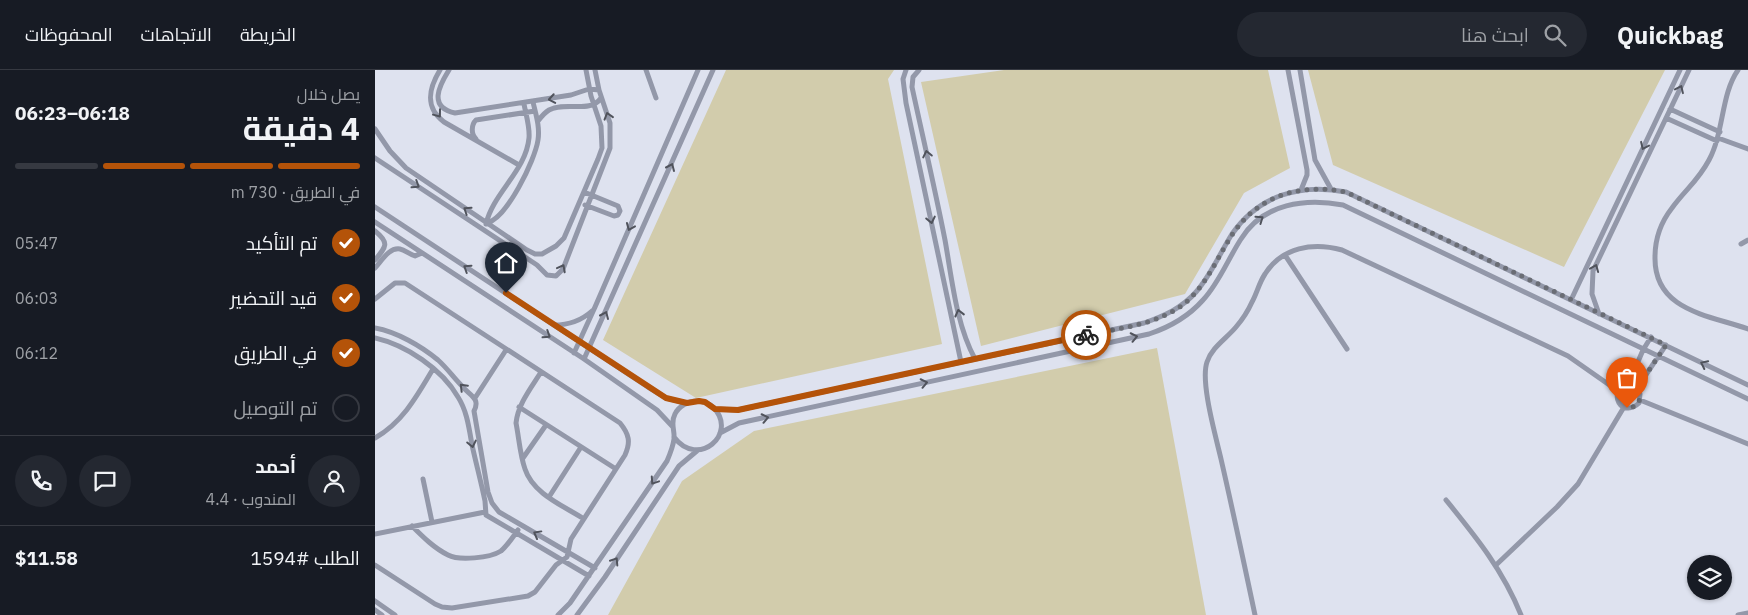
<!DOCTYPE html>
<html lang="ar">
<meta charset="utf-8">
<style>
:root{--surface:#171b24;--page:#242831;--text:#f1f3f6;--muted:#9ea1a6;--line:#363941;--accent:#b45309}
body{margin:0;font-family:"IBM Plex Sans",Cairo,sans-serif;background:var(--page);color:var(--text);direction:rtl;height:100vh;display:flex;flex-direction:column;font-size:19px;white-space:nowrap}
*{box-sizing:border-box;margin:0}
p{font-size:16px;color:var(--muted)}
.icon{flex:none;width:28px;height:28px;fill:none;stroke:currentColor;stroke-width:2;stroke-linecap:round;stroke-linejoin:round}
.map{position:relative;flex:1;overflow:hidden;direction:ltr}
.details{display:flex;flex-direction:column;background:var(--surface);width:375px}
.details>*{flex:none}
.tools{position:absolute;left:1312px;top:485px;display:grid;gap:10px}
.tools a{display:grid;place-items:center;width:45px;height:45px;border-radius:50%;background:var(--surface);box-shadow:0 1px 4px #0004;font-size:25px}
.pin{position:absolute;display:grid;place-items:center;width:42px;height:42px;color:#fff;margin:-51px -21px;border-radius:50% 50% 50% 0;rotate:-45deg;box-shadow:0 0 5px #0007}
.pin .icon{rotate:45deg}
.courier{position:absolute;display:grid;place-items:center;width:50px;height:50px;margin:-25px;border:4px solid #b45309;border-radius:50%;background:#fff;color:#222;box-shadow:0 1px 6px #0007}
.headline em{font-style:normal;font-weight:700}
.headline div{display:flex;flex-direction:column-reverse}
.headline{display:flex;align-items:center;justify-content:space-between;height:85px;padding:0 15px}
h1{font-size:32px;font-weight:700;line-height:38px}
.bar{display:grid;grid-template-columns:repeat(4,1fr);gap:8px 5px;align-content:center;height:60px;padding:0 15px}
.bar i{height:6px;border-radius:4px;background:var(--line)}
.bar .active{background:var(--accent)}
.bar p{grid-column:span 4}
.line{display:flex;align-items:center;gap:12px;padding:0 15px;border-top:1px solid var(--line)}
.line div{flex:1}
.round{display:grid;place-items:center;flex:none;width:52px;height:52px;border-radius:26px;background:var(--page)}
ol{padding:0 15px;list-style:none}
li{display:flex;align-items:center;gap:15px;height:55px}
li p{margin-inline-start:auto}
li .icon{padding:5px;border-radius:50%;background:var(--accent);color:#fff;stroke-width:4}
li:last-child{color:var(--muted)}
li i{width:28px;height:28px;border:2px solid var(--line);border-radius:50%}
header{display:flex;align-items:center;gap:30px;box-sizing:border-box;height:70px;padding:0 25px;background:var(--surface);border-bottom:1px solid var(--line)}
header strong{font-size:24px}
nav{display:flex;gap:28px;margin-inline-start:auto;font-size:18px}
.search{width:350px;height:45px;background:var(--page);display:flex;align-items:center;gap:12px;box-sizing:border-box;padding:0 18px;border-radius:28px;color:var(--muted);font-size:19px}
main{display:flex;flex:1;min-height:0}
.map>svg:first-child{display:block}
.green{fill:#d2ccac}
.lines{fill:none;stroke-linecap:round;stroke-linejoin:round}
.minor{stroke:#9398a9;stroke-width:5}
.oneway{stroke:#50535c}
.done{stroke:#6a6d75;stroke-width:5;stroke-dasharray:0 9}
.route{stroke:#b45309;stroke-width:6}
</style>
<header>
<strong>Quickbag</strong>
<div class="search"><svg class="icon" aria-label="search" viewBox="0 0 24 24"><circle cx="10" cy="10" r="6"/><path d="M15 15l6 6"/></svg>ابحث هنا</div>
<nav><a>الخريطة</a><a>الاتجاهات</a><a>المحفوظات</a></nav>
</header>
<main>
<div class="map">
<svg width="1373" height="545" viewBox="0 0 1373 545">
<rect width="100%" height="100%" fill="#dee2ef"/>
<path class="green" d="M351 0H519L513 9 567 274 321 328 228 270Z
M629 0H893L915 98 869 123 810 224 606 276 546 12Z
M933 0H1290L1189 197 958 95Z
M782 278 831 545H233L307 411 379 361Z"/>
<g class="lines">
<path class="minor" d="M65 0C54 18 49 37 69 52L144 95
M74 0C64 16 53 37 80 43L196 25 214 19 224 20
M271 0 281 28
M531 0 528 9 531 33 586 292
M544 0 538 7 537 17C548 68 560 119 570 170 577 209 581 254 600 289
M913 0 932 100V105L926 120
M925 0 940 90 956 119
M1363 0C1346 24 1349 62 1334 90 1323 111 1310 120 1297 138 1286 152 1280 170 1280 187 1279 241 1334 245 1373 259
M1295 39 1345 62
M1291 48 1342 71
M163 51C166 47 169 43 174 40 191 31 215 44 226 28
M0 59 15 81 31 98 152 180 160 184H167L181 176 189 168 223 89 227 78 226 56 216 26 211 0
M1343 68 1373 79
M101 69C96 64 96 55 101 50L160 41
M0 88 162 195 172 205 181 206 188 199 235 78V53L224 20 220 0
M209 122 243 136 245 141 243 145 239 146 210 135
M0 137 273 317 291 328 311 333
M0 152 209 289 282 340 297 356
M112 153C132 148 160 90 163 70 165 57 161 45 158 32
M111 154C118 123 151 101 154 68 155 57 151 45 149 34
M0 161C15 173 11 177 0 190
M1366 174 1373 170
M910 185 972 279
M0 198C6 192 14 177 25 179 30 180 34 184 40 186L47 183
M0 229 20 213H30L245 353C254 364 256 372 250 385L196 469 192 487 181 495 160 522 153 526 77 538 67 537 60 534 0 495
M1196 230 1305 0
M1224 244 1217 224 1218 201 1314 0
M179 255C194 255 206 251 217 241
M0 258C22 262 46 276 63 290 72 298 79 308 87 316 94 325 106 328 99 341L113 422 117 433 124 442 220 498
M0 268C31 275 67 299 83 327 92 341 94 358 97 375 101 393 106 412 110 431L111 445 214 506
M199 283 220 237 323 0
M209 289 338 0
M166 302C156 318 143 334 141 353 144 368 145 385 150 399 158 424 189 436 209 449
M1253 315 1259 316 1265 324 1264 333C1247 349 1231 322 1253 315L1268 280 1276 267
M1262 318 1291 275
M100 328 131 280
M1265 330 1373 374
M144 337 241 399
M340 339 363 340 769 253C789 246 807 238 821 222 836 205 845 183 857 164 884 125 926 113 971 122L1373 315
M345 363 364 353 774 264C795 257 813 247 828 230 844 213 853 189 866 169 888 133 931 128 968 135L1373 329
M0 368C28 352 42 326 58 299
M148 388 171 355
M48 409 57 452
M174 427 206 377
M1071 430C1101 467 1128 500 1146 545
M37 456C48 467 59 478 73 485 84 491 115 488 126 481 132 476 138 467 143 460
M0 464 110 442
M1121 495 1182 437 1203 414 1249 337
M0 531 20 545
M0 540 7 545
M183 545 195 533 292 391C295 384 298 377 299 369 300 360 295 353 300 344 304 336 313 331 322 331 328 331 335 334 339 338 363 364 323 399 299 367
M202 545 230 507 304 396 323 380
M880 545C869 493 858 441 846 389 841 367 825 312 832 292 837 277 851 269 861 257 867 250 873 241 877 232 882 223 884 213 890 204 907 177 938 172 967 180L1193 286 1243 321
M1363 545 1373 543"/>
</g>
<defs><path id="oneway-chevron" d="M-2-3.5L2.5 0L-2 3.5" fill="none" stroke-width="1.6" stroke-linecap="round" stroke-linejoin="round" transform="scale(1.25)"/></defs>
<g class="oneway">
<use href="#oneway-chevron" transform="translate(1305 19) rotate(-65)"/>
<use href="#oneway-chevron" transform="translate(177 29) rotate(170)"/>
<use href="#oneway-chevron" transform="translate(63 44) rotate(53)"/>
<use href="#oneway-chevron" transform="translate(233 46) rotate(-107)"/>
<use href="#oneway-chevron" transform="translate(1269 76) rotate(115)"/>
<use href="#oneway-chevron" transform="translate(552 84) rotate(-102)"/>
<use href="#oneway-chevron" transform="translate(296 97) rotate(-66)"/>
<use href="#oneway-chevron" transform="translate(41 115) rotate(33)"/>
<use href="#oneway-chevron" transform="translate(92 140) rotate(-146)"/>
<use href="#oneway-chevron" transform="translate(885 149) rotate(-35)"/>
<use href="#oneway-chevron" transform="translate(556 150) rotate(78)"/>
<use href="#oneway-chevron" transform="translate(255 157) rotate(113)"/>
<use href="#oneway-chevron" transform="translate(92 198) rotate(-147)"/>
<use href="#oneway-chevron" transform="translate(187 198) rotate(-62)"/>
<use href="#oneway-chevron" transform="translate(1220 198) rotate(-68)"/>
<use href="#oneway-chevron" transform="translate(584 243) rotate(-104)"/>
<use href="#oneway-chevron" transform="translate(230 245) rotate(-66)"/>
<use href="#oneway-chevron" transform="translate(172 265) rotate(33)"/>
<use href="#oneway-chevron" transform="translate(759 267) rotate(-12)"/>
<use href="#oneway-chevron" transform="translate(1329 294) rotate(-154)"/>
<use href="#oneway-chevron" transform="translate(549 313) rotate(-12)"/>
<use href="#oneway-chevron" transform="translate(88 317) rotate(-135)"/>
<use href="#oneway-chevron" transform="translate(390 348) rotate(-12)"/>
<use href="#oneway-chevron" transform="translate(97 374) rotate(78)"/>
<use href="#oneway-chevron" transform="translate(279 411) rotate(124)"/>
<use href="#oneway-chevron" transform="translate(162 464) rotate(-151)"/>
<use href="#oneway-chevron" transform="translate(240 491) rotate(-57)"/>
</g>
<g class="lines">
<path class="done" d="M711 265C744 258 782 255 809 234 831 216 842 188 857 165 883 125 926 113 971 122L1291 275 1262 318 1265 324C1266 332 1261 338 1252 338"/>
<path class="route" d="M131 223 291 328 312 333 324 331 330 332 340 339 363 340 711 265"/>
</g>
</svg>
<div class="tools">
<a><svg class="icon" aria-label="layers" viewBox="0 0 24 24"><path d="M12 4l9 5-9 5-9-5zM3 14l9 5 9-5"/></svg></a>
</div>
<div class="pin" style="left:1252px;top:338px;background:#ea580c"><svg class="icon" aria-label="bag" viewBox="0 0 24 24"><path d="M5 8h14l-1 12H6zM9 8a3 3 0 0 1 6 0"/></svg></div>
<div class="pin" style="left:131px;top:223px;background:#1f2937"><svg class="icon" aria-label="home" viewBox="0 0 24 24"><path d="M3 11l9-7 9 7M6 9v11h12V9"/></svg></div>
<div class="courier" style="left:711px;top:265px"><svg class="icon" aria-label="bike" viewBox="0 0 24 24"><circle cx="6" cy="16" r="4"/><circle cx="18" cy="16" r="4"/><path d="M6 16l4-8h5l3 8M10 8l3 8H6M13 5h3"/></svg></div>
</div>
<section class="details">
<div class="headline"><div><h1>4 دقيقة</h1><p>يصل خلال</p></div><em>06:18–06:23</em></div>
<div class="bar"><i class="active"></i><i class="active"></i><i class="active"></i><i></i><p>في الطريق · 730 m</p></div>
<ol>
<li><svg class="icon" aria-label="check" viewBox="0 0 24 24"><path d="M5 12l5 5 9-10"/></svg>تم التأكيد<p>05:47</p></li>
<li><svg class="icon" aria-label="check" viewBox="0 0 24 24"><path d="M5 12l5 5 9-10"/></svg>قيد التحضير<p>06:03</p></li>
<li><svg class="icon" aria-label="check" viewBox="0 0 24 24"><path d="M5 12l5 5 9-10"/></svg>في الطريق<p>06:12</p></li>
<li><i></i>تم التوصيل</li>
</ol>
<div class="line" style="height:90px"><a class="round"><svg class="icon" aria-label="person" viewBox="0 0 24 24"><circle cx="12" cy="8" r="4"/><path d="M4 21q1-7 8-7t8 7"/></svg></a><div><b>أحمد</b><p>المندوب · 4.4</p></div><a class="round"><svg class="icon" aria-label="chat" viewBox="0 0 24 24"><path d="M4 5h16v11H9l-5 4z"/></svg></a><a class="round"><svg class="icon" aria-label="phone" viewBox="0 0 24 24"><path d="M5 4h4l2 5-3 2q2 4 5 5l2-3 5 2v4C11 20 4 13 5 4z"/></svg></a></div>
<div class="line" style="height:65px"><div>الطلب #1594</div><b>$11.58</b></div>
</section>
</main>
